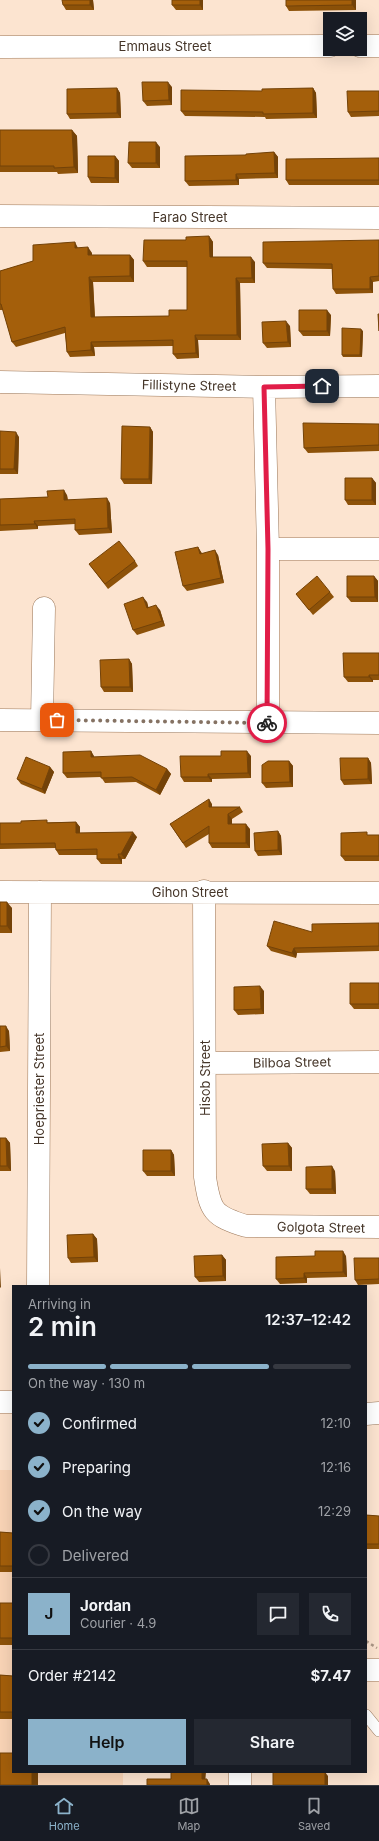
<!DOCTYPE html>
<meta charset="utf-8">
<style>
:root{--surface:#171b24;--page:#242831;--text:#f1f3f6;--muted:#9ea1a6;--line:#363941;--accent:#8bb2ca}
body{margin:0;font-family:Inter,sans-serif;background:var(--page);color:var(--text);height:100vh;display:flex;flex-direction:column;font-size:15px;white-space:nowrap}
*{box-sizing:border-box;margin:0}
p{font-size:13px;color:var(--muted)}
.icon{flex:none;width:22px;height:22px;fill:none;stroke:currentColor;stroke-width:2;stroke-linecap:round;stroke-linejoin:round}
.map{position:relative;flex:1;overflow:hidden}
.side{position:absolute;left:12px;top:1285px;width:355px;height:488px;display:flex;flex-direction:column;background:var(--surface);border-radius:0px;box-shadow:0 4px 16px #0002}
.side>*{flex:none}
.fabs{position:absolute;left:323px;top:12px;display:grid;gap:8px}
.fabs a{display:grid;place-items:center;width:44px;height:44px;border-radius:0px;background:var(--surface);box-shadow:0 4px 16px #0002;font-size:20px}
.pin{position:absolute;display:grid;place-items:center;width:34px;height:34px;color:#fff;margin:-17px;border-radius:8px;box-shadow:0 2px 6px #0006}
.courier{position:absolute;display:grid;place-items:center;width:40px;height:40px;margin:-20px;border:3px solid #e11d48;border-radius:50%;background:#fff;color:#222;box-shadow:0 1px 5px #0007}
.overview em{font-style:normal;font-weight:600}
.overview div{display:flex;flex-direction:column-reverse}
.overview{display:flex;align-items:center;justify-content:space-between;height:68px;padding:0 16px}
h1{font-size:26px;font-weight:600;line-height:30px}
.bar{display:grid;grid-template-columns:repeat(4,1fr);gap:6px 4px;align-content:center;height:48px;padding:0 16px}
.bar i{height:5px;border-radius:3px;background:var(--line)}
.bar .selected{background:var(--accent)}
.bar p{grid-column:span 4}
.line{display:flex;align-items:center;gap:10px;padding:0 16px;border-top:1px solid var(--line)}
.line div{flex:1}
.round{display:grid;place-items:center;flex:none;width:42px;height:42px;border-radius:0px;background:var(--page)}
ol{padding:0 16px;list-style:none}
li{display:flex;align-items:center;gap:12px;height:44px}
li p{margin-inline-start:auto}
li .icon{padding:4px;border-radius:50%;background:var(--accent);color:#111;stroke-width:4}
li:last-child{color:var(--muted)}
li i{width:22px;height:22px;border:2px solid var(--line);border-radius:50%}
.button{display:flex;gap:8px;margin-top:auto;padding:8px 16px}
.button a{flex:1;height:46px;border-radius:0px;background:var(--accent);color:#111;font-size:16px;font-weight:600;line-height:46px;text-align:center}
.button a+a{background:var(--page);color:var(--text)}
.dock{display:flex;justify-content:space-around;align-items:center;height:56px;border-top:1px solid var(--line);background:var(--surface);font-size:11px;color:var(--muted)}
.dock a{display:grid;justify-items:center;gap:2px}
.dock .selected{color:var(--accent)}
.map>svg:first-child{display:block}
.built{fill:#f9d4b6}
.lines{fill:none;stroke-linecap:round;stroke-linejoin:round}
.lane-casing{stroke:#9b7759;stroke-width:12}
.street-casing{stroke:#9b7759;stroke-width:23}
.secondary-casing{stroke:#9b7759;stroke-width:23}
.path{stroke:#ab9685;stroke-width:2.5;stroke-dasharray:3 3;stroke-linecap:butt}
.lane{stroke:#fff;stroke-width:11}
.street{stroke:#fff;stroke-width:22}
.secondary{stroke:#fff;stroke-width:22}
.wall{fill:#8d5209}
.shaded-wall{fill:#734208}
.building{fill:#a45f0b;stroke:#734208}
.done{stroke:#857263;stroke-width:4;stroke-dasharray:0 7.2}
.route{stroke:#e11d48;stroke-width:5}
.labels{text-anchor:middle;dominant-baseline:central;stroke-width:4;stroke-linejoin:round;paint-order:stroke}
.street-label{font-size:13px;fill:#453528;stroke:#fff}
</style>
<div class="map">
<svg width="379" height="1785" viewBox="0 0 379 1785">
<rect width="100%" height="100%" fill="#fce4d0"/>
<path class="built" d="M0 1470H13V1772H123V1785H0Z"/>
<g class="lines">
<defs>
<path id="lane" d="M366 1715 379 1731"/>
<path id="street" d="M360 46H379
M0 47 330 46
M0 216 379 218
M0 382 264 387 379 386
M264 387 268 549V723
M268 549H379
M0 720 379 723
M42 720 44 608
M204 891 205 1177C210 1211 213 1216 246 1226L379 1227
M0 892 379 893
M205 1063 379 1062
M38 1286 40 892
M366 1670H379
M240 1772V1785"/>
<path id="secondary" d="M0 1402H13
M366 1414 379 1413"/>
</defs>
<use href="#lane" class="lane-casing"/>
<use href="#street" class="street-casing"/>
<use href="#secondary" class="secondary-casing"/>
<path class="path" d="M366 1641 377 1648"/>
<use href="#lane" class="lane"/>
<use href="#street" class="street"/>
<use href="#secondary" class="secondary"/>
</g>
<path class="wall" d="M93 0 94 10H66L63 5Z
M203 0V10H176L172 5Z
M356 0V10L289 11 286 6Z
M172 87V105L147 106 143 101Z
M117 88 120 93 121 118 70 119 67 114Z
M313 88 316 93 317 118 266 119 265 117 185 116 181 111 262 91Z
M379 91V116L351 117 348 112Z
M0 130H72L77 136 78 173 58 174 57 172H0Z
M160 147V168H132L128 163Z
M274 152 278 157V178L239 179V185L189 186 185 181 246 155Z
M115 156 119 161V183H91L88 177Z
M379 158V185H289L286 180Z
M209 236 213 242V257L255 262V283H240L241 340H198L199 358 177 359 173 354V346L94 347 95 356 70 357 67 352 65 333 16 347 12 342 3 310H0V271L78 248 92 253V255H130L134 260V282H93L95 317 169 316 187 310V267H147L143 261 186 240Z
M379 240V281L373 282V293L336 294 333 289 332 269 267 268 263 263Z
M331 315 330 336H303L299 331Z
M290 326 291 347 267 348 263 343Z
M363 331 362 357H343L342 355Z
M379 424V451L308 453 304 448Z
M150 427 153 432 152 484H124L121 479Z
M0 431 19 437 18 474H0Z
M372 478 376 483V505H348L345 500Z
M67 495 68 500 110 503 112 533 79 535 75 530V524L38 526V529L0 531V499L48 497Z
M198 547 201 552 202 553 218 555 224 583 187 591 183 586Z
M135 561 138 566 108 589 89 564Z
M374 576 378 581V602H351L347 597Z
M330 592 334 597 313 615 296 594Z
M147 602 148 607 160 610 165 626 137 635 133 630Z
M379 653V680H373V682H348L344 677Z
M129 659 132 664 133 692H104L101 687Z
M91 751 94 757 167 769 171 774 160 795 136 782 105 783 101 777 67 778 63 773Z
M251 756V778L212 779V782H184L181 777Z
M368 758 371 763 372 784 344 785 341 780Z
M289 761 293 766V787L266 788 262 783Z
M50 767 54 772 45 794 21 784 17 779Z
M212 804V807H240L243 812 232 819V824L250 829V848H212L209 843V834L186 848 170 824Z
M76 822 80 827V833L137 837 125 859H122V864H101L97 859V855H59L56 850V848L0 849V823Z
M278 831 281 836 282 855 258 856 255 851Z
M369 835H379V861H345L341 856Z
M0 902 12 908V933H0Z
M379 924V951L297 953 296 958 271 951 267 946 312 932Z
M379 983V1009H354L350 1004Z
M264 991V1014L238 1015 234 1010Z
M0 1026 9 1031 10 1051 0 1052Z
M0 1138H6L10 1143 11 1171H0Z
M288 1143 292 1148V1171H267L263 1166Z
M171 1150 174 1155 175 1176H147L143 1171Z
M335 1171 336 1194H310L306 1189Z
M93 1234 97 1239 98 1262 71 1263 68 1258Z
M222 1255 226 1260V1281L199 1282 195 1277Z
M346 1256 347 1277 307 1278V1283L280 1284 276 1279Z
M379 1258V1284L358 1285 355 1280Z
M366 1515 379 1516V1549H366Z
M0 1532 13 1533V1572H0Z
M0 1603H13V1645H0Z
M0 1675 13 1676V1719H0Z"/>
<path class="shaded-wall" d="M90 0H93L94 10 90 5Z
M200 0H203V10L200 5Z
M352 0H356V10L352 5Z
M168 82 172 87V105L169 100Z
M117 88 120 93 121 118 117 113Z
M313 88 316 93 317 118 313 113Z
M72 130 77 136 78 173 74 167Z
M156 142 160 147V168L156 163Z
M274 152 278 157V178L275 173Z
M115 156 119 161V183L115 178Z
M236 174 239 179V185L236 180Z
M209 236 213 242V262L210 257Z
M75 242 78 248H75Z
M88 247 92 253V261L88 255Z
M130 255 134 260V282L130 276Z
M251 257 255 262V283L252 278Z
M89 277 93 282 95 322 91 317Z
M370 277 373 282V293L370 289Z
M236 278 240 283 241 340 237 335Z
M327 310 331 315 330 336 327 331Z
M286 321 290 326 291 347 288 342Z
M361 329 363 331 362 357 360 355Z
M195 335 198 340 199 358 196 353Z
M91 342 94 347 95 356 91 350Z
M150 427 153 432 152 484 149 479Z
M16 432 19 437 18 474 14 469Z
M372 478 376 483V505L372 500Z
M64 490 67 495 68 505 64 500Z
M107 498 110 503 112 533 108 528Z
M34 521 38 526V529L35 524Z
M198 547 201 552 203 559 200 554Z
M215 550 218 555 224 583 221 578Z
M374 576 378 581V602L375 597Z
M143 597 147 602 150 613 147 608Z
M156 605 160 610 165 626 162 621Z
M129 659 132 664 133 692 130 687Z
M369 675 373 680V682L369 677Z
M91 751 94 756 95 762 91 757Z
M247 751 251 756V778L248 773Z
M368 758 371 763 372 784 368 779Z
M289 761 293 766V787L290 782Z
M50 767 54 772 45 794 42 789Z
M167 769 171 774 160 795 156 790Z
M208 774 212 779V782L208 777Z
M209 799 212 804V812L209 807Z
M228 814 232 819V830L228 824Z
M76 822 80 827V838L76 833Z
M246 824 250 829V848L246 843Z
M278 831 281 836 282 855 278 850Z
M133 832 137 837 125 859 121 854Z
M118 854 122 859V864L119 859Z
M7 902 12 908V933L7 926Z
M294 948 297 953 296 958 292 953Z
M260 986 264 991V1014L261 1009Z
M6 1026 9 1031 10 1051 6 1046Z
M6 1138 10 1143 11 1171 7 1166Z
M288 1143 292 1148V1171L289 1166Z
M171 1150 174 1155 175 1176 171 1171Z
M332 1166 335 1171 336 1194 332 1189Z
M93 1234 97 1239 98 1262 94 1257Z
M343 1251 346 1256 347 1277 343 1272Z
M222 1255 226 1260V1281L223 1276Z
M0 1268 1 1288 0 1287Z
M304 1273 307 1278V1283L304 1278Z
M32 1772H38V1785H32Z
M202 1772H206L205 1784 202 1779Z
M325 1772 328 1776V1785H325Z
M207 1779 210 1784V1785H207Z"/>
<path class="building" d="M62 0H90V5H63Z
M172 0H200V5H172Z
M286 0H352V5L286 6Z
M142 82H168L169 100 143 101Z
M117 88V113L67 114V89Z
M313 88V113L263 114V112L181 111V90L262 91V89Z
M347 91H379V111L348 112Z
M0 130H72L74 167 54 168V166H0Z
M129 142H156V163H128Z
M274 152 275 173 236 174V180L185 181V156L246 155V154Z
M88 156H115V178L88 177Z
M379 158V180H286V159Z
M209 236 210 257H251L252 278H236L237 335H195L196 353 173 354V340L91 342V350L67 352 65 327 12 342 1 304H0V271L33 261V245L75 242V248L88 247V255H130V276L89 277 91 317 169 316V310H187V261H143L144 240H186V237Z
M379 240V276L370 277V289H333L332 264 263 263V242Z
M299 310H327V331H299Z
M378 314H379V331Z
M286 321 288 342 263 343 262 322Z
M342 328 361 329 360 355H342Z
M303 423 379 424V445L304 448Z
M122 426 150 427 149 479H121Z
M0 431 16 432 14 469H0Z
M345 478H372V500H345Z
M64 490V500L107 498 108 528 75 530V519L34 521 35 524 0 525V499L48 497 47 491Z
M119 541 135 561 105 584 89 564Z
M198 547 200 554 215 550 221 578 183 586 175 552Z
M317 576 330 592 309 610 296 594Z
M347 576H374L375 597H347Z
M143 597 147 608 156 605 162 621 133 630 124 604Z
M343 653H379V675H369V677H344Z
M129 659 130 687H101L100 660Z
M91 751V757L140 755 167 769 156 790 132 777 101 778V772L63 773V752Z
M221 751H247L248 773 208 774V777H181L180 756H221Z
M26 757 50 767 42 789 17 779Z
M340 758H368V779L341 780Z
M268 761H289L290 782 262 783V765Z
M209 799V807H240L228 814V824H246V843H209V826L183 843 170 824Z
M47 820V823L76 822V833L133 832 121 854H118L119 859H97V849L56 850 55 843 0 844V823H21V821Z
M278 831V850L255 851 254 833Z
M367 832V835H379V856H341V833Z
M0 902H7V926H0Z
M274 921 312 932V924L379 923V946L294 948 292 953 267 946Z
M350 983H379V1004H350Z
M260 986 261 1009 234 1010V987Z
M0 1026H6V1046L0 1047Z
M0 1138H6L7 1166H0Z
M288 1143 289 1166H263L262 1144Z
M143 1150H171V1171H143Z
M332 1166V1189H306V1167Z
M93 1234 94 1257 68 1258 67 1235Z
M315 1251H343V1272L304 1273V1278L276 1279V1257L315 1256Z
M222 1255 223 1276 195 1277 194 1256Z
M354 1258H379V1279L355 1280Z
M366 1515 379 1516V1544H366Z
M0 1532 13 1533V1566H0Z
M0 1603H13V1638H0Z
M0 1675 13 1676V1712H0Z
M0 1753H13V1772H32V1785H0Z
M171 1772H202V1779H207V1785H147V1779H171Z
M273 1772H325V1785H273Z"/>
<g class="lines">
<path class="done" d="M57 720 267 723"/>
<path class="route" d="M267 723 268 549 264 387 322 386"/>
</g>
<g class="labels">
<g class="street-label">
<text x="165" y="46">Emmaus Street</text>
<text x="190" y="217">Farao Street</text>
<text transform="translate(189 385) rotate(1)">Fillistyne Street</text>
<text x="190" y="892">Gihon Street</text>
<text transform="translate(292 1062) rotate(-1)">Bilboa Street</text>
<text transform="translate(205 1078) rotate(-90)">Hisob Street</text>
<text transform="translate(39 1089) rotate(-90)">Hoepriester Street</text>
<text transform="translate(321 1227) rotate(1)">Golgota Street</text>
</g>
</g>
</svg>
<div class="fabs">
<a><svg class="icon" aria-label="layers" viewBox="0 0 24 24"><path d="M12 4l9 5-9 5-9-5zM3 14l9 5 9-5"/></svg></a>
</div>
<div class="pin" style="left:57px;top:720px;background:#ea580c"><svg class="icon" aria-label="bag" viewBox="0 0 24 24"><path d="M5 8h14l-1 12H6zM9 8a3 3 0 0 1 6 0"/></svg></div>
<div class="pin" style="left:322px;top:386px;background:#1f2937"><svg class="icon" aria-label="home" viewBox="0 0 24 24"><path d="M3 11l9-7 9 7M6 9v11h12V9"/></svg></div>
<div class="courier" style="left:267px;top:723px"><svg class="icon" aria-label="bike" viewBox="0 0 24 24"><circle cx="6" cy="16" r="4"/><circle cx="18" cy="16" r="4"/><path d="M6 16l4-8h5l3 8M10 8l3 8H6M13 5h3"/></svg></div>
<section class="side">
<div class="overview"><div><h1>2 min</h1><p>Arriving in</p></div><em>12:37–12:42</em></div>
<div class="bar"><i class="selected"></i><i class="selected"></i><i class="selected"></i><i></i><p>On the way · 130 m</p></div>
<ol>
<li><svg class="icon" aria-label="check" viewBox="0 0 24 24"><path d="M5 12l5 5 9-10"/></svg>Confirmed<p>12:10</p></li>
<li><svg class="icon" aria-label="check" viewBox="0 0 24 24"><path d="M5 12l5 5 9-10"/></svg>Preparing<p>12:16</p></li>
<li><svg class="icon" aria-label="check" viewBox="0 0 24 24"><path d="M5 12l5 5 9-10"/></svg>On the way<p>12:29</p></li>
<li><i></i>Delivered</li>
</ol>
<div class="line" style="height:72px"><b class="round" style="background:var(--accent);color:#111">J</b><div><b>Jordan</b><p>Courier · 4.9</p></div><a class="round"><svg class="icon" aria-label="chat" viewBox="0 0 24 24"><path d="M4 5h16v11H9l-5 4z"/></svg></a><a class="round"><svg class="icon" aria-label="phone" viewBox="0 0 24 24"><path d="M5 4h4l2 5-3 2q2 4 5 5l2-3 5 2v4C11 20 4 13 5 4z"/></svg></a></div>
<div class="line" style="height:52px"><div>Order #2142</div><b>$7.47</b></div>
<div class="button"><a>Help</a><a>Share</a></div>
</section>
</div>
<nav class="dock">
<a class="selected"><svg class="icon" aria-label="home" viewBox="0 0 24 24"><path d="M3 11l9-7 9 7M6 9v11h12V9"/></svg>Home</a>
<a><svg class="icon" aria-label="map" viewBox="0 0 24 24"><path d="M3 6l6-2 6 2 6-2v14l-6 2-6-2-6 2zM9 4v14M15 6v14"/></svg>Map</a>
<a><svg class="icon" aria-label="saved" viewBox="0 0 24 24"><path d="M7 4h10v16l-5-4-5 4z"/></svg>Saved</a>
</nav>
